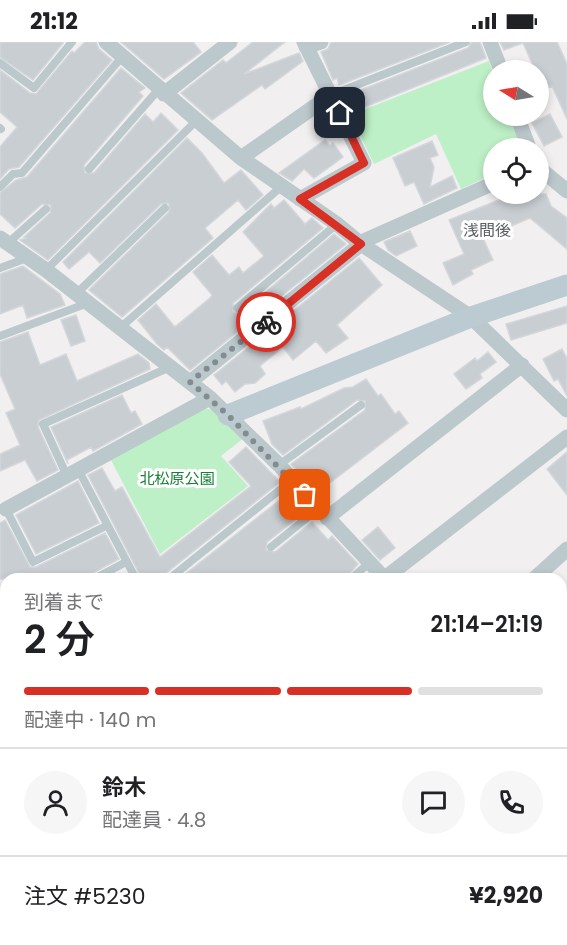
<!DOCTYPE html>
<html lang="ja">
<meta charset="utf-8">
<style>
:root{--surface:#fff;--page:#f6f6f6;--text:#202124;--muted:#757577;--line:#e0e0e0;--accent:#d93025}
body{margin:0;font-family:Poppins,"Noto Sans JP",sans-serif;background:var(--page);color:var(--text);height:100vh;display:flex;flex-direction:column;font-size:22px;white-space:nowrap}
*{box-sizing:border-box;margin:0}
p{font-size:20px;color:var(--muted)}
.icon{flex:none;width:33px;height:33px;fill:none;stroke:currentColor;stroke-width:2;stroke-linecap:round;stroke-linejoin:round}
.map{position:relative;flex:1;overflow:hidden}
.side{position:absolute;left:0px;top:531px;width:567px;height:372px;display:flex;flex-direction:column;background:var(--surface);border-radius:18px 18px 0 0;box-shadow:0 3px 9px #0003}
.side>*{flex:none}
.needle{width:39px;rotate:281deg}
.fabs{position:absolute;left:483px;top:18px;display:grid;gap:12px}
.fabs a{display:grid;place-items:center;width:66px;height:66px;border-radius:50%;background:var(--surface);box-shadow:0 3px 9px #0003;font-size:30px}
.pin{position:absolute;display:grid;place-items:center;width:51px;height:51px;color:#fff;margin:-26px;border-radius:12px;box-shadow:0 3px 9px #0006}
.courier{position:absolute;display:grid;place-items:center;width:60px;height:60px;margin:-30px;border:4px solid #d93025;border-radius:50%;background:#fff;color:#222;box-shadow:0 2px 8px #0007}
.overview em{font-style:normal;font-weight:600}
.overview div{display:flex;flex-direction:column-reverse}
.overview{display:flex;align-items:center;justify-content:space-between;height:102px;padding:0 24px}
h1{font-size:39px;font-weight:600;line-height:45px}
.bar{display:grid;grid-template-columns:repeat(4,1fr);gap:9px 6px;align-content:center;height:72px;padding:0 24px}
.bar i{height:8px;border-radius:4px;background:var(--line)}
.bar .active{background:var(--accent)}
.bar p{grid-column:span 4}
.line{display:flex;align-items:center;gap:15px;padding:0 24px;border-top:2px solid var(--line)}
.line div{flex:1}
.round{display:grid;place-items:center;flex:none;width:63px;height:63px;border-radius:32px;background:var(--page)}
.status{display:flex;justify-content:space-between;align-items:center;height:42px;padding:0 30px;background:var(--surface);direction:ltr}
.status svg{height:16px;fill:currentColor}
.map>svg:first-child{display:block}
.green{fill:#bdf0c6}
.building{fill:#c9ced2;stroke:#d3d7db;stroke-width:1.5}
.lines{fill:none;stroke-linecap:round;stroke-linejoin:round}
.lane{stroke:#bbc8cc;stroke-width:8}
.street{stroke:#bbc8cc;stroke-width:15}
.secondary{stroke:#bbcbd1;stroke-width:21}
.done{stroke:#838d90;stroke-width:6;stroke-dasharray:0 10.8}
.route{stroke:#d93025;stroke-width:8}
.labels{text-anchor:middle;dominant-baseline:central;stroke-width:6;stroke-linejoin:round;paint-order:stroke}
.park-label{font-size:15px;fill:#158134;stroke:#fff}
.neighbourhood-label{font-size:16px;fill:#5c6264;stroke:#fff}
</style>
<div class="status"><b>21:12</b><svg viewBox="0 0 49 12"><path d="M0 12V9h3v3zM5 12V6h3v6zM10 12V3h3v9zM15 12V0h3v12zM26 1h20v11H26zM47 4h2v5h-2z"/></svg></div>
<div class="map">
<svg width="567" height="903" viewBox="0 0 567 903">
<rect width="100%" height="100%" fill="#f2eff0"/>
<path class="green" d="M489 19 493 31 494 74H509L521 106H494L493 132 461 147 436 92 374 122 350 73Z
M204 366 214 368 245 395 221 414 248 444 160 512 111 418Z"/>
<path class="building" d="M0 0H62L63 1 33 38 0 15Z
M85 0H96L99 7 112 18 19 125 9 127 0 137V105L17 85 0 70V28L30 51 36 52 72 9 74 11Z
M121 0H193L201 10 164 37Z
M253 0H285L244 32 299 11 303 19 265 47 262 43 212 78 181 51 223 18 226 21Z
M331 0H450L339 43 337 36 333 38 321 10 328 7Z
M472 0H480L486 16 350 71 343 55 468 6Z
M500 0H557L567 22V77L552 44 538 50V28H535L523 1 504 8Z
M121 26 145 46 139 50 143 54 84 123 85 131H94L145 72 153 80 161 71 178 88 48 218 20 198 26 196 24 195 50 171 51 163 42 162 15 186 0 172V151L16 138 27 135Z
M550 72 562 95 544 104 532 81Z
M187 96 202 111 224 141 241 128 263 153 246 168 238 158 205 186 213 196 122 275 89 248 169 170V161L161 162 100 221 89 210 69 227 63 220Z
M325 98 330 104 333 101 343 115 314 136 304 127 292 139 279 131Z
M432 99 438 113 430 116 434 125 430 145 452 134 457 146 424 162 414 140 405 144 393 116Z
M514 152H546L551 164 567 176V207L530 176 483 196 493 218 471 228 473 232 453 243 443 221 464 212 449 178Z
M284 158 305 182 312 176 323 186 233 261V270L241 271 334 192 346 202 190 328 167 305 164 308 157 302 138 278 156 262 174 284H176L210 256 212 253 193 230 212 213 229 233 239 225 243 231 264 214 243 190 271 162 274 166Z
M410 189 417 204 396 214 388 208 384 200Z
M359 216 382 243 337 283 348 296 326 311 316 299 293 318 283 305 260 324 265 332 255 341 245 342 235 350 226 339 222 343 214 333Z
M23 224 60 252 65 263 27 276 23 263 0 272V232Z
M567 264V281L511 298 506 282Z
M76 273 85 299 71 304 61 278Z
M28 290 40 323 66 312 77 339 138 312 149 321 150 327 39 378 38 385 58 428 37 439 25 418 0 429V412L20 403 6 371 15 367 0 332V300Z
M562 307 567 317V354L558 337 554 339 543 317Z
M488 310 496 320 480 332 482 336 466 347 454 332 475 316 477 319Z
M366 337 378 354 381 352 395 372 399 369 408 381 318 450 291 422 365 368V359L357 358 283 413 272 402 263 379 300 365 301 367 344 346 353 345Z
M122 353 131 371 135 369 142 382 93 409 91 405 67 418 68 422 51 385Z
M246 405 280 440 165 532 163 537H142L88 433 102 426 115 449 122 445 160 515 251 444 229 420Z
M567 410V453L547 427Z
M78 439 99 481 36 512 16 473Z
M289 448 302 462 304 471 267 500 266 508 275 510 312 480 328 498 332 494 358 522 345 537H179L290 450Z
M5 478 30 525H36L105 491 119 517 82 537H0V481Z
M378 485 395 506 380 518 362 498Z"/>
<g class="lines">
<path class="lane" d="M0 21 34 46 72 0
M331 53 466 0
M0 86 1 87
M89 127 159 47
M0 145 13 132 22 131 122 15
M8 201 46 167
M0 226 27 216
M46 228 195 80
M76 252 165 166
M237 266 337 182
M121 285 282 144
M0 294 88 261
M279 423 361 363
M79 429 136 537
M67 434 43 382 170 325
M6 467 33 520 106 484
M271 505 318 467
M94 537 126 520
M169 537 292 438
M351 537 370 520
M0 555 6 558
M0 903 22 897"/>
<path class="street" d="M106 0 241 116 337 182 361 202 471 275 567 368
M490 0 501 28
M306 5 321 0
M164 52 230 0
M517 74 529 106
M241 116 331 53
M538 125 567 149
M300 157 364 121 304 0
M0 196 46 228 210 356 279 423 385 537
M359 201 494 141
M190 340 361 202
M6 467 210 356
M327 476 522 323
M385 536 567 395
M534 537 567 507
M561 651 567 656
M561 806 567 810
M374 903 375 897"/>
<path class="secondary" d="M228 373 471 275 567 243"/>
</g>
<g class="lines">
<path class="done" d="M266 280 190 340 228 373 305 453"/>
<path class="route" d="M266 280 361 202 300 157 364 121 340 71"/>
</g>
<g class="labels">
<g class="park-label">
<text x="177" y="436">北松原公園</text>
</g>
<g class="neighbourhood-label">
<text x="487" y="188">浅間後</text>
</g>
</g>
</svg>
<div class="fabs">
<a><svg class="needle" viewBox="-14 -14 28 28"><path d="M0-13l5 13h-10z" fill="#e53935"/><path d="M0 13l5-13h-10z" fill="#757577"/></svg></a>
<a><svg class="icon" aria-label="locate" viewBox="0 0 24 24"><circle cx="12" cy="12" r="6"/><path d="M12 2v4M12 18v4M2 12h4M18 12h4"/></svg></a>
</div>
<div class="pin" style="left:305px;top:453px;background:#ea580c"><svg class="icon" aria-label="bag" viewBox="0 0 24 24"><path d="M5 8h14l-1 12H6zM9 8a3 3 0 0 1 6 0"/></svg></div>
<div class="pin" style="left:340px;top:71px;background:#1f2937"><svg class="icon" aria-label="home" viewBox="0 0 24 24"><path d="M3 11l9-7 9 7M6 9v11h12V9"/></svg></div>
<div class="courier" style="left:266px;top:280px"><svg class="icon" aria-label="bike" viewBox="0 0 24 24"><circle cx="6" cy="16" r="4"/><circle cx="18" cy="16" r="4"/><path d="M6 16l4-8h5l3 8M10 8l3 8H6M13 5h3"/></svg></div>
<section class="side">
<div class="overview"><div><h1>2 分</h1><p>到着まで</p></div><em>21:14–21:19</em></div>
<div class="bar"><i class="active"></i><i class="active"></i><i class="active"></i><i></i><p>配達中 · 140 m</p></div>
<div class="line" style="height:108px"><a class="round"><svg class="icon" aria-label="person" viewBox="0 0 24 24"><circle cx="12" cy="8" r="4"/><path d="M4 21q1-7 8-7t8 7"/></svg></a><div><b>鈴木</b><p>配達員 · 4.8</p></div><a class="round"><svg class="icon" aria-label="chat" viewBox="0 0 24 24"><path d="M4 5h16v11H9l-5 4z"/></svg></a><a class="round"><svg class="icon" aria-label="phone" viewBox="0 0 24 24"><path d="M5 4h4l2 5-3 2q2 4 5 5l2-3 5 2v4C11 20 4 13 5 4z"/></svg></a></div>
<div class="line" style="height:78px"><div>注文 #5230</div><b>¥2,920</b></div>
</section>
</div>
